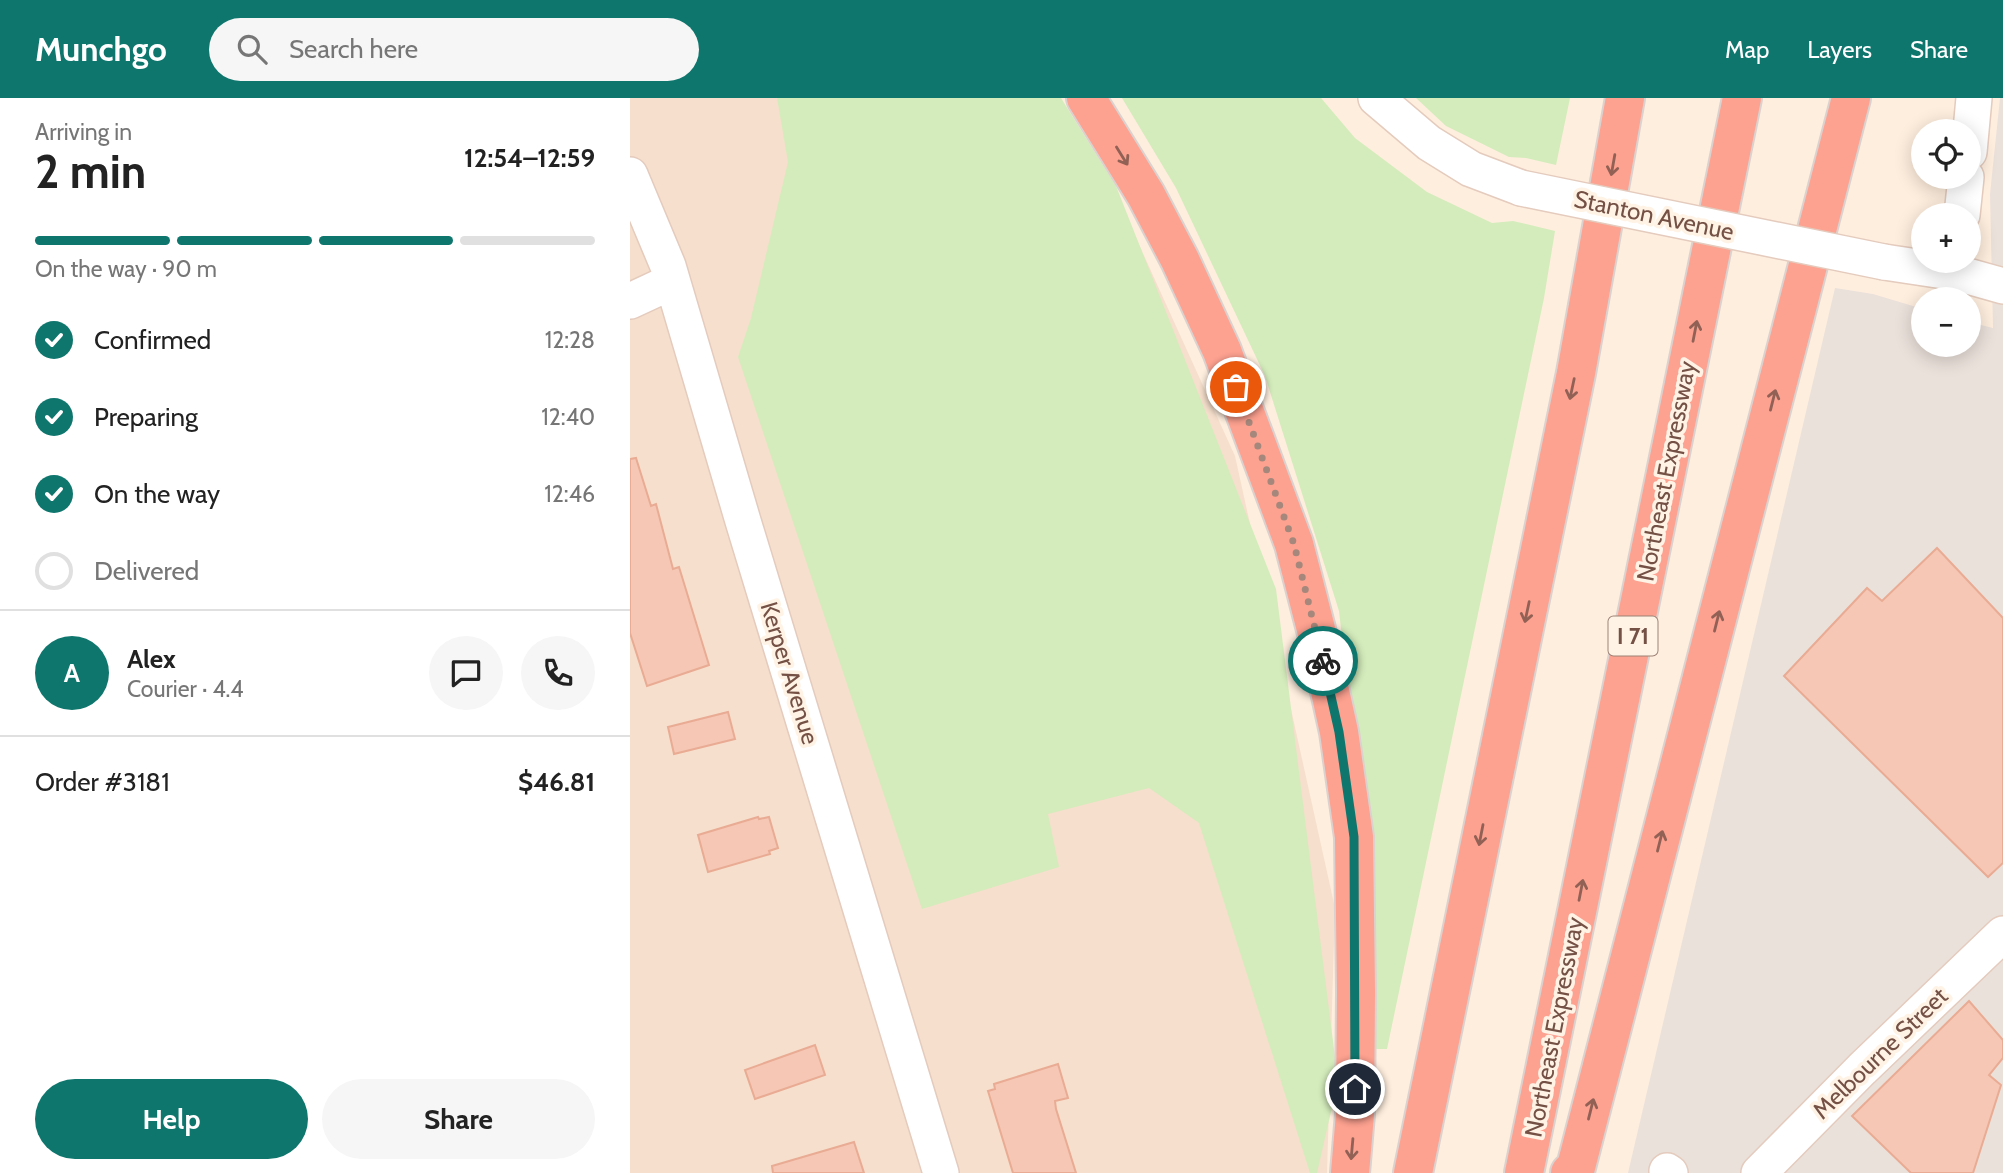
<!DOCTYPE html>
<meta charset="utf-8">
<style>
:root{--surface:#fff;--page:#f6f6f6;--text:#222;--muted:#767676;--line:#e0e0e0;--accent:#0f766e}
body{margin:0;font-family:Cabin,sans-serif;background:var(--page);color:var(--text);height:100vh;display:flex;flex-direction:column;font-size:26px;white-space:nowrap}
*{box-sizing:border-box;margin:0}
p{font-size:23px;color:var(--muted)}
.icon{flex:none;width:38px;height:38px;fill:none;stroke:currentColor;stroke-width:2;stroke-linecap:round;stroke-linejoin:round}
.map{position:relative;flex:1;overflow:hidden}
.drawer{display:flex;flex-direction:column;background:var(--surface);width:630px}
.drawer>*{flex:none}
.controls{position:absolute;left:1281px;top:21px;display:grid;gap:14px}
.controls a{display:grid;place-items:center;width:70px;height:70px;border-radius:50%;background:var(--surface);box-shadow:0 4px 18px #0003;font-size:35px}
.pin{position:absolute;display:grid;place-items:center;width:60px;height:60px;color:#fff;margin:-30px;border:4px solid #fff;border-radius:50%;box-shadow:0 2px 7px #0007}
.courier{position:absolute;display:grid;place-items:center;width:70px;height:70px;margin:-35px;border:5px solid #0f766e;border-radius:50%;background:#fff;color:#222;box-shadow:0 2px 9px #0007}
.overview em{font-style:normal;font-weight:700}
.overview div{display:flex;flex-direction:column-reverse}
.overview{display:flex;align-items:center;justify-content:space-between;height:119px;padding:0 35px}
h1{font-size:46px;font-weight:700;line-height:52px}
.bar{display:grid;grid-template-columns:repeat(4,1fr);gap:10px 7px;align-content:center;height:84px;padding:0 35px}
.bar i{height:9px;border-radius:5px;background:var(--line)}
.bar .selected{background:var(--accent)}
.bar p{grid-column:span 4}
.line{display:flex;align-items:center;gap:18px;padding:0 35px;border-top:2px solid var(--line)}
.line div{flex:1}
.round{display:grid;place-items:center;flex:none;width:74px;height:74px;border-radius:37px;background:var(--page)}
ol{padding:0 35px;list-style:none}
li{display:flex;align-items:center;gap:21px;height:77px}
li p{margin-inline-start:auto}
li .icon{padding:7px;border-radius:50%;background:var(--accent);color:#fff;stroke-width:4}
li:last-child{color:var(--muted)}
li i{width:38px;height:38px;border:4px solid var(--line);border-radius:50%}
.cta{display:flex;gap:14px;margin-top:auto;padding:14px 35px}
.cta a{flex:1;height:80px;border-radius:42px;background:var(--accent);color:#fff;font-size:28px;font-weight:700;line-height:80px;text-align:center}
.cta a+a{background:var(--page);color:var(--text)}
header{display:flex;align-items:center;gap:42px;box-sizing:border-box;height:98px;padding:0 35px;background:var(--accent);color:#fff}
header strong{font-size:33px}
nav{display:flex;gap:38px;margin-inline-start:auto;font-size:24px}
.search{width:490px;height:63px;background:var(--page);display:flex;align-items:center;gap:18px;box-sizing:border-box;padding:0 24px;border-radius:38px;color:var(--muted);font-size:26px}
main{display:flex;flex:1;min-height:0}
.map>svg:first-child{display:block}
.residential{fill:#f6dfcc}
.industrial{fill:#ebe1db}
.green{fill:#d4ecbc}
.building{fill:#f5c7b4;stroke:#e9ab93;stroke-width:2}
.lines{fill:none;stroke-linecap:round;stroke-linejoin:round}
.minor-casing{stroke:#e4cbbd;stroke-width:38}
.highway-casing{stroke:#dbd2cf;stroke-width:42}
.minor{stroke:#fff;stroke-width:35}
.highway{stroke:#fda190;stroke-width:38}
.minor-bridge-casing{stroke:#e4cbbd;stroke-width:38;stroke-linecap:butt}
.minor-bridge{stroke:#fff;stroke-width:35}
.oneway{stroke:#906154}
.done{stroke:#a5887b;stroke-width:7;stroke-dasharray:0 12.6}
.route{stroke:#0f766e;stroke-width:9}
.labels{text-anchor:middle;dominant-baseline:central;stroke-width:7;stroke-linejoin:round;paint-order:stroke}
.shield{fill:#fff3e6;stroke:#9e8275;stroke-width:2}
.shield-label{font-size:23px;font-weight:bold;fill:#755145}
.street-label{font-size:24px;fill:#755145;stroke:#fff3e6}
</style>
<header>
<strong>Munchgo</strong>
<div class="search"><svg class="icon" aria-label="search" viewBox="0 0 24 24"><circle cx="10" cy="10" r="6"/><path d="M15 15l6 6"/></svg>Search here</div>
<nav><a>Map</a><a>Layers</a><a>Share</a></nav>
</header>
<main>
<section class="drawer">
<div class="overview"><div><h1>2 min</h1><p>Arriving in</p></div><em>12:54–12:59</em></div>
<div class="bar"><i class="selected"></i><i class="selected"></i><i class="selected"></i><i></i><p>On the way · 90 m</p></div>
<ol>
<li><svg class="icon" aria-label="check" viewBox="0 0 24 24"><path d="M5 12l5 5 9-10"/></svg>Confirmed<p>12:28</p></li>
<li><svg class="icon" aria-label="check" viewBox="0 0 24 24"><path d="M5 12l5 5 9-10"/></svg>Preparing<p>12:40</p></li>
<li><svg class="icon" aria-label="check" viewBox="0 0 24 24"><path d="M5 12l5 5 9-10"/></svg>On the way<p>12:46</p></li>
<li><i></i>Delivered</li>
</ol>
<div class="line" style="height:126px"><b class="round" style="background:var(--accent);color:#fff">A</b><div><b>Alex</b><p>Courier · 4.4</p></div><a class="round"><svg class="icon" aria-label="chat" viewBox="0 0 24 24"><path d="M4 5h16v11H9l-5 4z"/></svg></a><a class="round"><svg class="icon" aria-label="phone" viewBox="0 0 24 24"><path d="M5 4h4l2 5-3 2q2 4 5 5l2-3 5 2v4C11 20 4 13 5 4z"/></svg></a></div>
<div class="line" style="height:91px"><div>Order #3181</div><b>$46.81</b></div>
<div class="cta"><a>Help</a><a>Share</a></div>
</section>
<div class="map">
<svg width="1373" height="1075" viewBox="0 0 1373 1075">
<rect width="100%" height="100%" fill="#feeede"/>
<path class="residential" d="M0 0H422L496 118 605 358 705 810 697 1075H0Z"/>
<path class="industrial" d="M1370 0H1373V1075H998L1205 190 1243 196 1293 211V247H1339V224L1363 230 1360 96Z"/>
<path class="green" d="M147 0H431L486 88 646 491 708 983 687 1075H680L569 725 519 690 418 716 429 769 292 811 108 259 121 220 158 64Z
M492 0H691L725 40 797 94 862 125 883 123 925 133 914 200 757 951H744L745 785 722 628 709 513 635 278 546 90Z
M786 0H940L926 67 896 60 879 59 816 28Z"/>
<path class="building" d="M6 360 21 408 26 406 43 471 49 469 79 567 17 588 0 535V361Z
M1307 450 1373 520V765L1358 779 1154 578 1237 490 1252 503Z
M98 614 105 641 44 656 38 629Z
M128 719 129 721 139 719 148 750 139 753 140 756 78 774 68 737Z
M1339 903 1373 942V960L1359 977 1371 987 1343 1075H1281L1222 1018Z
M185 947 195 977 125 1001 115 972Z
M428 966 438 1000 425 1003 426 1011 446 1075H383L358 993 365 991 364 986Z
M224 1044 234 1075H143L142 1068Z"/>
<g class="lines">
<defs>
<path id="minor" d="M746 0 799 45 841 71 891 90
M1339 54 1344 0
M0 77 38 168 113 423 311 1075
M1332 117 1336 79
M1254 164 1327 175 1373 188
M0 203 41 184
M1037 1073 1040 1075
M1129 1075 1232 971 1373 836"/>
<path id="highway" d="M456 0 516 97 550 162 592 253 664 446 689 543 709 634 724 739 726 894 725 1016 720 1075
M783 1075 946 275 995 0
M894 1075 1112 0
M940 1075 946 1069 1221 0"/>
</defs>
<use href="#minor" class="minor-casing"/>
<use href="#highway" class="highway-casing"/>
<use href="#minor" class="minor"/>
<use href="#highway" class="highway"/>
<defs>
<path id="minor-bridge" d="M891 90 1254 164"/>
</defs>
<use href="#minor-bridge" class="minor-bridge-casing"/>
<use href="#minor-bridge" class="minor-bridge"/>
</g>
<defs><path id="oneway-shaft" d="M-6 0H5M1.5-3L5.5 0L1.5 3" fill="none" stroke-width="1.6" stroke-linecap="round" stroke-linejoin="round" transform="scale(1.75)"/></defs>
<g class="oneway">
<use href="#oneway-shaft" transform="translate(492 58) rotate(58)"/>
<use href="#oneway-shaft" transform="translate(983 67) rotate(100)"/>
<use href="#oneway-shaft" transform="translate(1065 233) rotate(-79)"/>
<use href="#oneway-shaft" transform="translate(942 291) rotate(102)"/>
<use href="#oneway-shaft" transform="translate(1143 302) rotate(-76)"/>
<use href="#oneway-shaft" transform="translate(897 514) rotate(102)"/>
<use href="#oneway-shaft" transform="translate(1087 523) rotate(-76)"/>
<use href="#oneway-shaft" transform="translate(851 737) rotate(101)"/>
<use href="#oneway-shaft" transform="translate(1030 743) rotate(-76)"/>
<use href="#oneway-shaft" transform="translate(951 792) rotate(-79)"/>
<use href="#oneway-shaft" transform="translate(961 1011) rotate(-76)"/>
<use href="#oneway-shaft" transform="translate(722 1051) rotate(95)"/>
</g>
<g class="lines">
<path class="done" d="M606 289 664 446 693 563"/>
<path class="route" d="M693 563 709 634 724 739 725 991"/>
</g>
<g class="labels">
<rect class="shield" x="978.5" y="518.5" width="49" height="39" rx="5"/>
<g class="shield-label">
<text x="1003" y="538">I 71</text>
</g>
<g class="street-label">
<text transform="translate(1024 117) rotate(12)">Stanton Avenue</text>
<text transform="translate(1036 373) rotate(-79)">Northeast Expressway</text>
<text transform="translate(160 575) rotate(73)">Kerper Avenue</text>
<text transform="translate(924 929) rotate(-79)">Northeast Expressway</text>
<text transform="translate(1250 955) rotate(-44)">Melbourne Street</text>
</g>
</g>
</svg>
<div class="controls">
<a><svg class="icon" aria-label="locate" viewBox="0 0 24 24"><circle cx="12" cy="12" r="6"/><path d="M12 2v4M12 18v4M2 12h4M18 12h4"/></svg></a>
<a>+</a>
<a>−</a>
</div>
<div class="pin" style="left:606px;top:289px;background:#ea580c"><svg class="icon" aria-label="bag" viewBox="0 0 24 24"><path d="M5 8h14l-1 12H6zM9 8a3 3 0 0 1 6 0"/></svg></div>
<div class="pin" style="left:725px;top:991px;background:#1f2937"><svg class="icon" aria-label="home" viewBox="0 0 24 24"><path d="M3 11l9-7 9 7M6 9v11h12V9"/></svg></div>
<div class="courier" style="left:693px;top:563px"><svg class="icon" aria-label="bike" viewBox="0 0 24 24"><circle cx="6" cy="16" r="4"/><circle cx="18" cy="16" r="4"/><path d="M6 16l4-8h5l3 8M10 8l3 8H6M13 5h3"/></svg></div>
</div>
</main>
